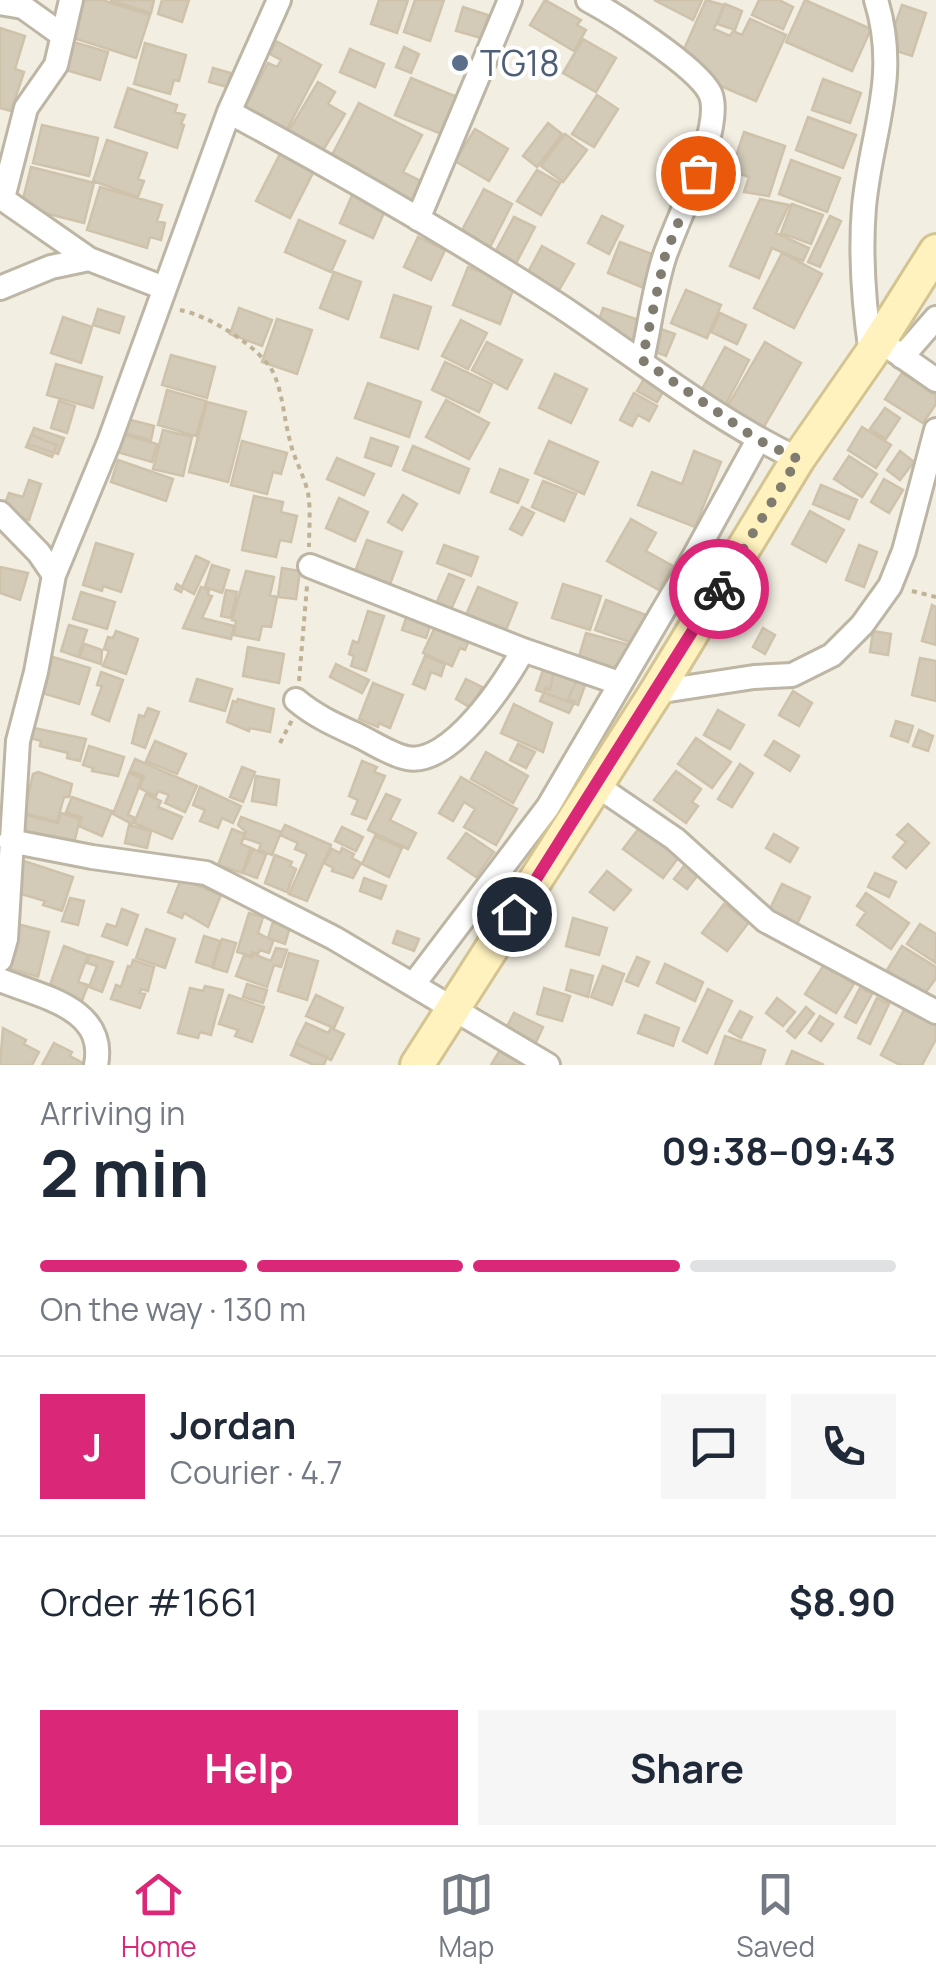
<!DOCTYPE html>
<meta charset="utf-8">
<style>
:root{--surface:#fff;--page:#f6f6f7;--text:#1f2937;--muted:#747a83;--line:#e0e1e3;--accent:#db2777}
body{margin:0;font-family:Manrope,sans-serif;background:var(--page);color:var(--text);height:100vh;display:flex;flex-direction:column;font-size:38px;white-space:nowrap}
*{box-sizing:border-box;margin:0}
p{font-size:32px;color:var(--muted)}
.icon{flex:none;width:55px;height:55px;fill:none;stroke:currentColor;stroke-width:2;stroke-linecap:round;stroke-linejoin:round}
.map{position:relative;height:1065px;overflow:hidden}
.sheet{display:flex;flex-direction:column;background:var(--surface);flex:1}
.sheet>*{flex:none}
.pin{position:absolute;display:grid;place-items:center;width:85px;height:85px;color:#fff;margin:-42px;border:5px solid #fff;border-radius:50%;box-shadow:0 2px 10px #0007}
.courier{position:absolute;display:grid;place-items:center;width:100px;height:100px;margin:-50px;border:8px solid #db2777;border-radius:50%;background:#fff;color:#222;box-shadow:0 2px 12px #0007}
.summary em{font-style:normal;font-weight:700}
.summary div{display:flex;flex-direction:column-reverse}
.summary{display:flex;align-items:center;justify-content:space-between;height:170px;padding:0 40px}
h1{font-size:65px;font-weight:700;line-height:75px}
.bar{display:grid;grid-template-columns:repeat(4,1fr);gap:15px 10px;align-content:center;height:120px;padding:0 40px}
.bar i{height:12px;border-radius:8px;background:var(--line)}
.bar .current{background:var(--accent)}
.bar p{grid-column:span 4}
.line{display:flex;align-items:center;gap:25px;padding:0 40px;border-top:2px solid var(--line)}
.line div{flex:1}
.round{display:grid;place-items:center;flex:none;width:105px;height:105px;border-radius:0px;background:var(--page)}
.primary-button{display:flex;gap:20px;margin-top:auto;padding:20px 40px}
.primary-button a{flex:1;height:115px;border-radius:0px;background:var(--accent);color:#fff;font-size:40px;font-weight:700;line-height:115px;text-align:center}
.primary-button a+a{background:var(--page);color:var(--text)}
.tabs{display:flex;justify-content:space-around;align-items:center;height:140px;border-top:2px solid var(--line);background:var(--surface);font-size:28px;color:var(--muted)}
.tabs a{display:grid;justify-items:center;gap:5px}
.tabs .current{color:var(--accent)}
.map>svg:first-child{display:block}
.building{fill:#d3cab8;stroke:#cec2ab;stroke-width:2.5}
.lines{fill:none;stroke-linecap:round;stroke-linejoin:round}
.minor-casing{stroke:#bdb6a5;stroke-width:28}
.secondary-casing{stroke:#d3c491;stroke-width:38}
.path{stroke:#bfb296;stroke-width:4;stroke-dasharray:5 5;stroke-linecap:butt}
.minor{stroke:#fff;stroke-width:22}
.secondary{stroke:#fff2bf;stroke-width:32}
.done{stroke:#807c70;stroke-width:10;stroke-dasharray:0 18}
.route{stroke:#db2777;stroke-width:12}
.service-dot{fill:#5c6f8a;stroke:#fff;stroke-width:4}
.labels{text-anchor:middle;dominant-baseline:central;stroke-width:8;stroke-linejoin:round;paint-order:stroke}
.service-label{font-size:35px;fill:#4e5e75;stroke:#fff;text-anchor:start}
</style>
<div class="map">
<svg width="936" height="1065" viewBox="0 0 936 1065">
<rect width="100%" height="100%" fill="#f2eee2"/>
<path class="building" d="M79 0H102L150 15 136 58 67 36Z
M110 0H154L151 13Z
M162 0H189L182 22 158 14Z
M379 0H408L397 33 371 24Z
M415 0H444L430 41 404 32Z
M545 0 581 20 577 25 586 30 574 51 530 25Z
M654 0H702L693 20Z
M706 0 724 5 714 29 730 36 733 31 742 35 750 19 786 35 756 101 676 67Z
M759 0H779L793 7 783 29 752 15Z
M805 0 871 29 852 71 786 42Z
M725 4 742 11 735 30 717 24Z
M902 5 926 13 912 56 887 48Z
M463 7 488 15 481 38 456 31Z
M0 28 25 36 15 69 24 72 11 111 0 108Z
M583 39 616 58 596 92 563 73Z
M70 41 108 52 100 80 62 69Z
M276 41 321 65 284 135 242 113 268 63 277 67 281 60 270 54Z
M145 43 186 55 179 81 174 80 170 94 134 84Z
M404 47 419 54 411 73 396 67Z
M350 49 384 64 375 87 340 72Z
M213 68 231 73 227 87 209 82Z
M411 78 457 97 441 134 395 115Z
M823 79 861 93 850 123 812 110Z
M318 82 335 92 328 104 345 114 322 152 288 132Z
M128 88 177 105 175 112 185 115 181 124 184 125 177 148 115 127Z
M597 95 618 109 594 147 572 134Z
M359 103 422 135 403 172 425 183 414 203 330 159Z
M808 117 856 135 843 168 796 150Z
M548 123 562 134 537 167 523 156Z
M42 125 98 138 89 176 33 163Z
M475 129 508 149 489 181 455 161Z
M744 132 785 146 769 196 744 192 749 177 731 171Z
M565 134 587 150 563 182 541 166Z
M107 140 147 153 138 179 144 181 138 197 93 181Z
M282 150 316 167 290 218 256 201Z
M791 160 840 178 827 212 779 194Z
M31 167 94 183 84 223 21 207Z
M537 170 560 183 541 215 517 201Z
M100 187 162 205 157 221 165 223 161 240 150 237 147 248 87 230Z
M484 189 512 204 489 249 460 234Z
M354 191 387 206 373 238 340 223Z
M760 199 789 205 776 233 809 248 803 261 772 248 759 278 730 266Z
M792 204 823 215 811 244 781 233Z
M602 216 623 226 609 254 588 243Z
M830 216 841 221 820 267 808 262Z
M514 217 535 227 513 269 492 258Z
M299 220 345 241 331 272 285 252Z
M418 237 445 250 431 280 404 267Z
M620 242 657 256 644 288 608 273Z
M542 246 574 264 559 290 528 272Z
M782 253 822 274 794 328 754 308Z
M468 267 515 285 500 324 453 305Z
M334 272 361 282 348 319 320 308Z
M686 290 721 305 707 338 671 323Z
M394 295 431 307 418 349 381 337Z
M239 308 272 320 262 346 230 334Z
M603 308 642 321 634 345 595 332Z
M98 309 124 317 119 333 93 325Z
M720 313 746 325 737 344 711 332Z
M63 317 92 327 81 363 51 353Z
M277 319 312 330 297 374 262 362Z
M461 320 487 333 468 369 442 356Z
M658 328 675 334 666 356 650 350Z
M487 342 522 360 507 389 472 370Z
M765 342 801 363 762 430 726 409Z
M725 347 749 360 725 406 700 393Z
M171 355 215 367 207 398 162 385Z
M445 362 492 384 479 412 432 390Z
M56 364 102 377 93 408 47 395Z
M649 370 669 382 657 402 637 391Z
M902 373 936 395V404L923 423 885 399Z
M555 374 587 389 571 423 539 408Z
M368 383 421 402 409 437 355 418Z
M167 390 206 401 196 436 158 425Z
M634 393 657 406 649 421 638 415 632 426 620 420Z
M446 400 489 423 469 459 426 437Z
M59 401 75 406 67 433 51 428Z
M207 402 246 412 228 482 189 472Z
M885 408 900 418 886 439 870 429Z
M127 419 154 426 151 440 124 433Z
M862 427 891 445 876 468 848 450Z
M34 428 64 438 58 454 28 444Z
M163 430 192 437 183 476 153 469Z
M122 434 157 444 152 462 117 452Z
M31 435 57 445 52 457 26 447Z
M371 438 398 447 391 466 365 457Z
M242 441 287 453 281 474 273 472 267 494 231 485Z
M549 441 598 462 584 494 535 473Z
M413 446 469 469 459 493 403 470Z
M694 451 721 462 695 527 638 505 652 472 682 484Z
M900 451 914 462 900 480 887 470Z
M849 456 877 474 862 497 834 479Z
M337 458 374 474 364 495 327 479Z
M118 460 173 479 166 501 111 482Z
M500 469 528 480 518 503 491 492Z
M884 479 903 490 889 513 871 502Z
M29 480 41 484 29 520 2 512 9 493 23 497Z
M543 481 576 494 564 521 532 507Z
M821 485 857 500 849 519 813 504Z
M403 495 417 504 402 530 388 522Z
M254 496 283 502 281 512 297 516 291 542 280 540 276 557 242 550Z
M339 498 368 512 355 541 326 528Z
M522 507 534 513 522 535 510 529Z
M810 511 844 530 826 562 792 544Z
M631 519 656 533 646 551 673 566 659 590 607 561Z
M367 540 402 552 389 587 354 574Z
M96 543 133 554 121 592 103 586 102 591 83 585Z
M444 545 478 557 471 576 437 563Z
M859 545 877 552 864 587 846 580Z
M196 556 209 562 194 594 183 588 181 592 175 589 177 584 182 587Z
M212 565 229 570 222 593 205 587Z
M0 567 28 573 20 600 0 593Z
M282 568 300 571 296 599 278 597Z
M246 571 274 577 270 595 277 597 271 627 262 626 259 640 234 635 236 621 232 620Z
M449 574 464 580 450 612 435 606Z
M563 584 601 596 590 630 552 618Z
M201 587 209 590 208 595 212 596 202 618 234 626 231 639 183 628Z
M478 587 517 603 506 630 501 628 499 633 463 622Z
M226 590 237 592 231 618 221 616Z
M81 592 115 602 107 629 73 619Z
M606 600 646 615 635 644 595 630Z
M932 605 936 607V645L922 641Z
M368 611 384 616 366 671 351 666 354 656 349 654 353 641 358 643Z
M408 612 432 620 426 638 402 630Z
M437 623 470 638 465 650 460 648 452 666 423 653Z
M69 625 87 630 78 657 61 651Z
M763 628 775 635 765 654 753 647Z
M116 631 138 639 126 674 103 666 109 651 104 649 108 637 113 638Z
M873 631 891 634 888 655 870 652Z
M586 633 630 645 622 672 578 660Z
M85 644 102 650 101 664 79 657Z
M248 647 284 654 279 683 243 676Z
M425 656 445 664 441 676 431 672 425 689 413 684Z
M53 657 90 668 79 704 42 693Z
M920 658 936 661V701L912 695Z
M547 659 589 674 578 705 536 690Z
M336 664 369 680 362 693 330 677Z
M554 670 577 680 568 699 575 701 569 713 540 701 546 688 550 690Z
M101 672 123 680 109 721 92 714 102 686 97 685Z
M197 679 232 689 225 711 190 701Z
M466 679 482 687 471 708 456 699Z
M373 683 403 695 390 728 379 723 378 727 359 719Z
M793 691 812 703 799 726 779 715Z
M238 699 274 709 270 732 250 728 249 731 227 722 233 701 237 702Z
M514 704 552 723 543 752 501 733Z
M148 708 159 712 145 748 132 743 139 715 144 717Z
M718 710 744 725 730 749 704 735Z
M896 721 913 726 908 742 891 736Z
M34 728 86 739 80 761 67 758 68 753 40 746 41 741 31 738Z
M919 730 933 736 928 751 913 746Z
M696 738 731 762 712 788 678 764Z
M155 741 186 754 177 774 146 761Z
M774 741 799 756 790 771 765 755Z
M518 744 535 752 526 768 510 760Z
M89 746 124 757 118 776 92 771 93 768 83 765Z
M486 752 528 776 513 803 471 779Z
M135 759 197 786 185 812 165 803 169 795 158 791 156 796 139 788 144 776 130 771Z
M362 761 377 767 374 772 385 776 366 819 352 814 358 800 349 796Z
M740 764 753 773 732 807 718 799Z
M242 767 255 772 243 802 230 797Z
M676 771 701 789 692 802 698 806 686 823 654 800Z
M38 772 72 784 69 797H64L57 822 24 813 33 774Z
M129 773 142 778 128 815 135 818 132 824 113 814Z
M256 776 279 780 276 805 252 801Z
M461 777 517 809 496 845 464 827 475 809 464 802 453 821 439 813Z
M200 787 241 806 233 823 222 818 218 828 200 821 205 810 193 805Z
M146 794 161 801 158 807 182 817 172 839 134 823Z
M386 794 400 800 390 820 416 833 408 849 368 830Z
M72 797 112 811 102 836 79 826 82 818 66 812Z
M61 813 80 819 73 847 18 833 22 814 58 823Z
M241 817 281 832 272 855 259 850 261 844 244 838 246 832 238 825Z
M643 823 682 853 663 878 623 849Z
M908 824 929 843 906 868 893 857 906 842 897 835Z
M129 825 151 831 147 848 125 843Z
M285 825 331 845 307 901 289 894 307 854 295 849 298 843 280 835Z
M342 827 363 837 356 851 335 841Z
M232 829 245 834 241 844 251 848 242 873 218 865Z
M466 833 494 852 476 877 448 858Z
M774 834 798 848 790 862 766 848Z
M375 836 402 848 389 877 362 864Z
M342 848 354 854 352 858 361 863 353 878 332 871 333 868 324 863 332 849 340 853Z
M253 849 266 855 257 878 243 873Z
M275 855 292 862 290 866 296 869 287 892 265 883Z
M24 861 73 877 62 911 43 905 45 901 14 892Z
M688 861 701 871 687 889 674 879Z
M607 871 631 890 614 910 590 892Z
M875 873 896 882 889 897 868 887Z
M364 878 386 886 381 899 360 891Z
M181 879 221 895 208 927 184 913 182 918 168 912Z
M782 884 810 897 794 930 766 917Z
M866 893 909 923 891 949 857 925 866 912 857 906Z
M70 898 84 901 78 925 62 921Z
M724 904 749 922 727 951 702 933Z
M122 909 138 915 127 945 102 936 107 924 116 927Z
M249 913 263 917 258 933 273 941 269 953 260 950 258 954 252 952 251 956 237 952Z
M573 918 607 928 599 955 566 946Z
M273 922 290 927 285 944 268 938Z
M13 923 49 932 38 977 9 968 14 954 6 952Z
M920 924 936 934V963L907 944Z
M146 929 175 939 165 968 136 958Z
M397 931 419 939 414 951 393 943Z
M204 936 220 941 212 967 196 962Z
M222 939 236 943 227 972 213 968Z
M64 946 88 955 78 982 88 985 80 1006 47 993Z
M902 946 936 967V978L924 995 887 970Z
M276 948 287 950 281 967 274 965 267 987 236 976 244 955 252 958 253 954 271 961Z
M289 953 318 961 307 1000 278 991Z
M90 955 113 962 102 992 89 987 97 966 87 963Z
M637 957 649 962 638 986 626 981Z
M133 960 154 967 148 991 141 989 140 993 145 994 140 1008 111 999 116 985 121 987 128 966 131 967Z
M665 964 703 982 695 1001 657 983Z
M824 965 854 984 836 1013 805 994Z
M603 966 624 974 612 1005 591 997Z
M571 970 593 976 588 997 566 990Z
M247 984 267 990 263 1003 243 997Z
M205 986 223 990 211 1035 200 1032 198 1038 178 1033 190 988 203 991Z
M544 988 570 996 562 1021 537 1014Z
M860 988 872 994 856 1023 845 1017Z
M708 989 732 1001 707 1053 683 1041Z
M229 995 264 1007 252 1042 235 1036 238 1030 219 1024Z
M316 995 343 1008 334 1028 306 1016Z
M777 998 795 1012 783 1026 766 1013Z
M877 998 889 1004 870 1044 858 1038Z
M906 1006 936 1022V1039L922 1065H900L881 1055Z
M806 1007 814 1014 795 1038 787 1031Z
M740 1011 752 1017 741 1038 729 1031Z
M514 1013 543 1027 532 1051 502 1036Z
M645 1015 679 1028 673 1046 638 1033Z
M820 1016 833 1024 821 1041 809 1033Z
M306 1023 328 1033 331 1028 344 1034 331 1060 296 1043Z
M3 1028 26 1040 24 1044 39 1052 32 1065H0Z
M725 1036 765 1050 760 1065H715Z
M54 1043 72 1052 70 1056 83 1063 81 1065H42Z
M296 1044 327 1057 324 1065H314L291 1055Z
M503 1045 528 1061 526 1065H491Z
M792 1051 824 1065H786Z"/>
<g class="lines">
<defs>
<path id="minor" d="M588 0C616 15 697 67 710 93 725 125 677 220 665 255 654 288 650 325 642 360
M0 3 23 7 62 35
M229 112C342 173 453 237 560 306 638 358 714 419 798 459
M0 197 89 259 164 288
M3 198 26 108 56 65 71 0
M418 219 510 0
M0 288 51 267 89 259
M880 341 936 380
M871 354C864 306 860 255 864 207 871 132 900 77 876 0
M902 357 936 318
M0 513 39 553 54 575
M310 566 523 650 619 683
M656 692 754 677 792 675 832 655 862 625 890 586 904 551 936 430
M296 700C315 716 335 725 357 735 372 742 391 755 407 758 450 767 506 682 523 650
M596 785 675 839 766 921 936 1012
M10 841 92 857 206 873 334 938 548 1065
M0 960 6 939 18 741 36 672 54 575 109 442 229 112 279 0
M0 980C42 997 107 1008 96 1065
M413 985 548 807 680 582 758 440"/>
<path id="secondary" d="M417 1065 656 692 798 459 871 354 936 251"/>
</defs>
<use href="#minor" class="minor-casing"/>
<use href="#secondary" class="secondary-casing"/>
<path class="path" d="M180 310C208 315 261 347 274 374 283 395 284 419 290 441 294 459 304 475 308 493 311 510 309 530 309 547
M912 591 936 597
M299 681 307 586
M280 743 292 720"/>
<use href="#minor" class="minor"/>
<use href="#secondary" class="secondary"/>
</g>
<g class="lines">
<path class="done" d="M698 173 665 256 642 360 758 440 798 459 719 589"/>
<path class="route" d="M514 914 719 589"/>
</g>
<circle class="service-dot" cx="460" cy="63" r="10"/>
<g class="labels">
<g class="service-label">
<text x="480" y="63">TG18</text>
</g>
</g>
</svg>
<div class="pin" style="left:698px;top:173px;background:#ea580c"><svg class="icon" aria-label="bag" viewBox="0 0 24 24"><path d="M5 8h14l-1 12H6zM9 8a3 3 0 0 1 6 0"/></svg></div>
<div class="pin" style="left:514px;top:914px;background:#1f2937"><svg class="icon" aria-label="home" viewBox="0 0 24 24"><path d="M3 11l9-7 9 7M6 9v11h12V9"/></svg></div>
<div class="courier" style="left:719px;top:589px"><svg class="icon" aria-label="bike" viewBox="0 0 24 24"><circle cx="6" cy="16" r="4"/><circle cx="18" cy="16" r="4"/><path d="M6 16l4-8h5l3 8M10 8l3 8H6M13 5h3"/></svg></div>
</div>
<section class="sheet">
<div class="summary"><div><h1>2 min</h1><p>Arriving in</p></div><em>09:38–09:43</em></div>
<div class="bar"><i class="current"></i><i class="current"></i><i class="current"></i><i></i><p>On the way · 130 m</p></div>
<div class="line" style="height:180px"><b class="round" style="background:var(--accent);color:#fff">J</b><div><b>Jordan</b><p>Courier · 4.7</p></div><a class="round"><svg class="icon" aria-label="chat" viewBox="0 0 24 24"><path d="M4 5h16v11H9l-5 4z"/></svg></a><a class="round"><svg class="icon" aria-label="phone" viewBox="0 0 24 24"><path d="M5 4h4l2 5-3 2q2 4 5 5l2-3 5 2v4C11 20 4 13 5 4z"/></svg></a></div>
<div class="line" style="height:130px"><div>Order #1661</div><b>$8.90</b></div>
<div class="primary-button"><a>Help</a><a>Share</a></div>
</section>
<nav class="tabs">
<a class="current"><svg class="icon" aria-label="home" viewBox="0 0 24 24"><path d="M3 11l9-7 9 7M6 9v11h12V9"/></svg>Home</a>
<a><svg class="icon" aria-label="map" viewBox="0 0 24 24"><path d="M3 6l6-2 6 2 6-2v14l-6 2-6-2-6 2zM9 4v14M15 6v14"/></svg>Map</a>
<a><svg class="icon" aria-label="saved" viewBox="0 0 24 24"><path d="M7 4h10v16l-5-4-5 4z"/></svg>Saved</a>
</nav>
